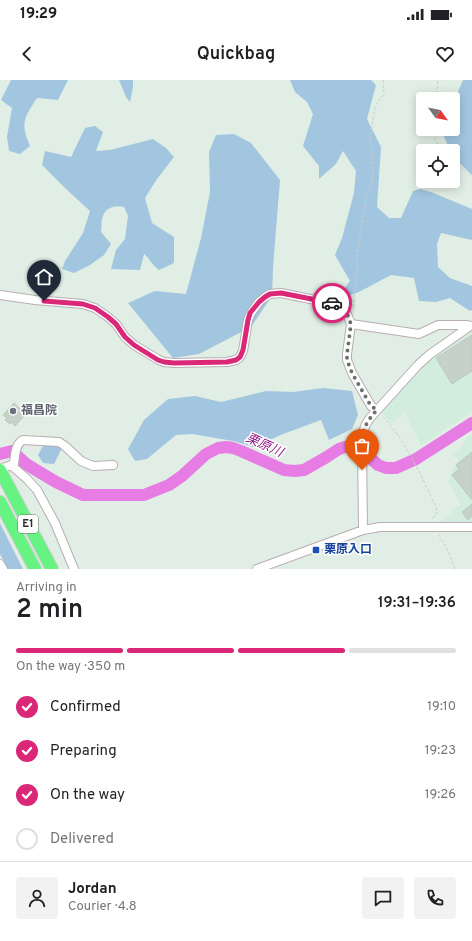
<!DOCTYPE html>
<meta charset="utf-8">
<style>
:root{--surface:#fff;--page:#f2f2f2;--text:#202124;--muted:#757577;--line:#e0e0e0;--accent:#db2777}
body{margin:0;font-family:Overpass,"Noto Sans JP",sans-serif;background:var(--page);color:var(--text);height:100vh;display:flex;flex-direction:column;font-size:15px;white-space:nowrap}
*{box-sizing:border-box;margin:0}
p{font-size:13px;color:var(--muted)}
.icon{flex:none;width:22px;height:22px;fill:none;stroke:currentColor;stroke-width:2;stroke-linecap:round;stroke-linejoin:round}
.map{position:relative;height:489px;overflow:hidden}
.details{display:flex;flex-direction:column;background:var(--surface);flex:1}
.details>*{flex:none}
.needle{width:26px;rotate:123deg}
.buttons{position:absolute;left:416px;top:12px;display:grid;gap:8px}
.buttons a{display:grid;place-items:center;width:44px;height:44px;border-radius:4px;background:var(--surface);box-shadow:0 2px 10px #0003;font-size:20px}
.pin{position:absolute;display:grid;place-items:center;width:34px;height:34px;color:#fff;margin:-41px -17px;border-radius:50% 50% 50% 0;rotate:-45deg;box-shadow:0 0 4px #0007}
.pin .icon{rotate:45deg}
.courier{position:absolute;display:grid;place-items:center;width:40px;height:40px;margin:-20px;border:3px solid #db2777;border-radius:50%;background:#fff;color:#222;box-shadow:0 1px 5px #0007}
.overview em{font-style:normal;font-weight:600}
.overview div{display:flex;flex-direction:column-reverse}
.overview{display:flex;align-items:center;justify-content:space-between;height:68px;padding:0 16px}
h1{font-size:26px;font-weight:600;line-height:30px}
.bar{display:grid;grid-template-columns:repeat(4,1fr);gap:6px 4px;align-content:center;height:48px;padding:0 16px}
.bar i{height:5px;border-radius:3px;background:var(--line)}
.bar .on{background:var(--accent)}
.bar p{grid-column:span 4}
.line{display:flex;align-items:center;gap:10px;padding:0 16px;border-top:1px solid var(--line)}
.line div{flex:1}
.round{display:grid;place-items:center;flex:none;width:42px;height:42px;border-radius:4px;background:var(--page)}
ol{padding:0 16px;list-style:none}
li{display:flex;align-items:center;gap:12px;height:44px}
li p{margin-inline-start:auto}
li .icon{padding:4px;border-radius:50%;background:var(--accent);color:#fff;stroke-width:4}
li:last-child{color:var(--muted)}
li i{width:22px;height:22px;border:2px solid var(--line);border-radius:50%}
.status{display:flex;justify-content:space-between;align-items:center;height:28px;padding:0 20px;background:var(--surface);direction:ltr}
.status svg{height:11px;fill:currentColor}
header{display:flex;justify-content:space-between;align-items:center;height:52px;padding:0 16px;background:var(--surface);font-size:18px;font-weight:600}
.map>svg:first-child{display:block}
.education{fill:#d2edde}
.green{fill:#a2c6df}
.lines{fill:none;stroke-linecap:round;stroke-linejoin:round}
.river{stroke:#e77de4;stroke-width:12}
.building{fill:#c6d1c9;stroke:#bbc9c1}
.minor-casing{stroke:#b8adb2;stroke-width:10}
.highway-casing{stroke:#cdcdcd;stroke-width:14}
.path{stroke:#cdcdcd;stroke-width:1;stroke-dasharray:3 2;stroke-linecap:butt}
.minor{stroke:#fff;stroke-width:8}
.highway{stroke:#67f382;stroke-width:12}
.done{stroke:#6c716d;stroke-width:4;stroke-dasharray:0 7.2}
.route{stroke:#db2777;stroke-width:5}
.worship-dot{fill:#6b7280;stroke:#fff;stroke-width:1.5}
.transit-dot{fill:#1a4fb4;stroke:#fff;stroke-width:1.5}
.labels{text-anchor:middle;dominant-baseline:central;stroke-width:3;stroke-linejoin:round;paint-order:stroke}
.shield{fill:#fff;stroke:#6c6c6c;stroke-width:1}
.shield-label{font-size:11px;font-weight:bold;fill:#2d2d2d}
.worship-label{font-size:12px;font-weight:bold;fill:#5b616d;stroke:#fff;text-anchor:start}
.transit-label{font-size:12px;font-weight:bold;fill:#164399;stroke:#fff;text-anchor:start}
.water-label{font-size:13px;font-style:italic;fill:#971889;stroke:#fff}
</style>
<div class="status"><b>19:29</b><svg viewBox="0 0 49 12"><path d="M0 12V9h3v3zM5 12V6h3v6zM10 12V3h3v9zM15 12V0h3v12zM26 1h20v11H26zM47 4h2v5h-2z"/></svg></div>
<header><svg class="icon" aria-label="back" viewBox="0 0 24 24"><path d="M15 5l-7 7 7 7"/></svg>Quickbag<svg class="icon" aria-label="heart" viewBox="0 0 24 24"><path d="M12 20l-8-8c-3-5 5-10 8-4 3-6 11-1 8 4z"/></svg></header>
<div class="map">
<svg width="472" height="489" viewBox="0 0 472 489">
<rect width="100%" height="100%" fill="#e1eee5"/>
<path class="education" d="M472 249V332L421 365 404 332 391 344 380 330 421 285Z
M472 354V444L438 443 451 434 453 428 460 426 461 424 448 402 454 385 459 379 452 376 463 365 467 357Z"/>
<path class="green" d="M11 0H68L58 20 37 18C24 38 20 43 30 66L20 74 9 71 7 57 12 28 1 20Z
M119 0H133V7L130 22 126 17Z
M290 0H371L376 5 367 39 381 67 377 127 389 138H401L413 111 420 109 431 112 472 129V160L441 153 437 164 438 187 450 198 472 206V230L470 231 450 218 436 222 419 221 414 198 391 195 359 212 344 217 336 215 344 209 350 201 335 175 342 158 354 113 356 91 343 71 336 84 319 99V86L303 66 313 34 307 22 295 12Z
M463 0H472V95L453 77V71H447L446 70 448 66 441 49H453V23Z
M95 46 103 52 96 71 110 70 153 59 166 68 174 77 157 99 145 118 152 143 174 157V183L159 190C152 185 151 180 144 174L140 190 111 189 116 170 125 159 128 136 124 127C116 125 106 127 103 136 101 140 102 147 101 152L111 164 104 175 90 185 74 193 62 189 65 181 83 153 90 131 66 109 42 85 45 71 71 77 85 48Z
M234 54 251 63 280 100 273 187 272 216 251 247 199 274 173 278 128 223 155 211 186 214 201 158 210 112 209 72 216 55Z
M323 308 352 311 358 335 352 349 329 360 321 340 283 354 254 367 233 361 192 354 176 355 147 379 135 381 128 369 144 340 168 319 195 316 221 322 266 311 293 312Z
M44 364 58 365 62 368 54 384 43 383 38 375Z
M0 443 23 489H8L0 474Z"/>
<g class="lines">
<path class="river" d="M0 374 12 371 26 384 56 402 83 415H144L169 405 182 396 206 374 218 368 226 367 233 368 241 371 284 390 294 391 304 390 325 378 339 369 345 367 352 366 358 368 365 373 378 385 386 388H396L416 379 472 343"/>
</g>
<path class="building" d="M472 255V291L452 304 436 278Z
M14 323 26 334 15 346 12 342 10 344 5 340 7 338 3 335Z
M472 372V420L452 395 459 389 456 385Z
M472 424V436L468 440 462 432Z"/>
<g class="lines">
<defs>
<path id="minor" d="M0 215 35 220 83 224 95 228 108 237 116 244 125 257 134 265 159 280 164 282 174 283 227 282 236 280 240 277 243 271 248 240 251 233 259 222 265 217 270 214 281 213 340 225 345 229 351 244 347 274V280L352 293 371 326 377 330
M351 244 419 254 438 245H466L471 246
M12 386 27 399 37 410 55 443 71 482 74 489
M0 389 14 384C15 376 15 364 23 360L59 362 65 366 81 381 93 386 113 385
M363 450 362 364 363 352 366 344 370 338 418 285 429 275 470 246
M0 484 3 489
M257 489 363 450 380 447H472"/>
<path id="highway" d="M0 390 52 489
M0 422 35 489"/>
</defs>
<use href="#minor" class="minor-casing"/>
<use href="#highway" class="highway-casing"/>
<path class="path" d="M436 19 438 0
M431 49 430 51 442 71
M453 81 472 96
M353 227 357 193V175L366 118 372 103 373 94 372 72 370 60 375 26 384 14 383 0
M383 337C407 362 421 396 436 427L437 432 434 437 431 439
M439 455 449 473 455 489"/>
<use href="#minor" class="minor"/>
<use href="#highway" class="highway"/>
</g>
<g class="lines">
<path class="done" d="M332 223 340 225 345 229 351 244 347 274V280L352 293 371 326 377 330C373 334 370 338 367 343 359 357 362 375 362 390"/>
<path class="route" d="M44 221 83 224 95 228 108 237 116 244 125 257 134 265 158 280 164 282 174 283 227 282 236 280 240 277 243 270 248 240 250 233 259 222 265 217 270 214 281 213 332 223"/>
</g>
<circle class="worship-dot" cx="13" cy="331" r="4"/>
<rect class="transit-dot" x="312" y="466" width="8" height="8" rx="2"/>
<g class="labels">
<rect class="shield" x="18" y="435" width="20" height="18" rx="3"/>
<g class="shield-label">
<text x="28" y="444">E1</text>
</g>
<g class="worship-label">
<text x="21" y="331">福昌院</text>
</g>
<g class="transit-label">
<text x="324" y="470">栗原入口</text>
</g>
<g class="water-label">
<text transform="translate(264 366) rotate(24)">栗原川</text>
</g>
</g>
</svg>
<div class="buttons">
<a><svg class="needle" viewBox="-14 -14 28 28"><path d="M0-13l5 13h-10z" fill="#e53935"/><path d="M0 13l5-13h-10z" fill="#757577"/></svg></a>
<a><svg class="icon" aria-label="locate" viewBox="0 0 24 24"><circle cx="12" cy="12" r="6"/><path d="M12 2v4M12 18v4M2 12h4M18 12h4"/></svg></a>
</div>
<div class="pin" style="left:362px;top:390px;background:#ea580c"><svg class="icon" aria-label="bag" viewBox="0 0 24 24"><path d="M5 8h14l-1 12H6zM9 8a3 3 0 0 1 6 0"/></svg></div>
<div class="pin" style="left:44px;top:221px;background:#1f2937"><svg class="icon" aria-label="home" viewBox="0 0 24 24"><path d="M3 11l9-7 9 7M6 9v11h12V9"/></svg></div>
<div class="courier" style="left:332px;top:223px"><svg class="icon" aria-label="car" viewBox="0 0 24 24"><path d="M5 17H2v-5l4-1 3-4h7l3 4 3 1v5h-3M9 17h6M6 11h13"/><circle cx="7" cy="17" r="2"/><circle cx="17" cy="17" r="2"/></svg></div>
</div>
<section class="details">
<div class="overview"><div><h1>2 min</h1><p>Arriving in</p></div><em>19:31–19:36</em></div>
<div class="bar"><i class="on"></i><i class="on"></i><i class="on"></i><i></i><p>On the way · 350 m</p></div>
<ol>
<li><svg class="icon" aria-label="check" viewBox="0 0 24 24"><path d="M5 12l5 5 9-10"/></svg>Confirmed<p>19:10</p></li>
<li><svg class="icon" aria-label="check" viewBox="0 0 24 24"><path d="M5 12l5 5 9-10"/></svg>Preparing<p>19:23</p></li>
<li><svg class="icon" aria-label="check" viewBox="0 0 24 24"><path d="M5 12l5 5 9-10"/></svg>On the way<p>19:26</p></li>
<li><i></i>Delivered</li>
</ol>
<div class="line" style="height:72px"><a class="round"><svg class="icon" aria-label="person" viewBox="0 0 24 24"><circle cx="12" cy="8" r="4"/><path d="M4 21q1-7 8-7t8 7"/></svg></a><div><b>Jordan</b><p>Courier · 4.8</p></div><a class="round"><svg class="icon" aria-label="chat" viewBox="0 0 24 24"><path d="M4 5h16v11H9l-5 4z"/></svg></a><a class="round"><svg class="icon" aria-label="phone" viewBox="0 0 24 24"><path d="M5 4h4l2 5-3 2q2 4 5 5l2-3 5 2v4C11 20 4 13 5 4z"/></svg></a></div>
</section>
